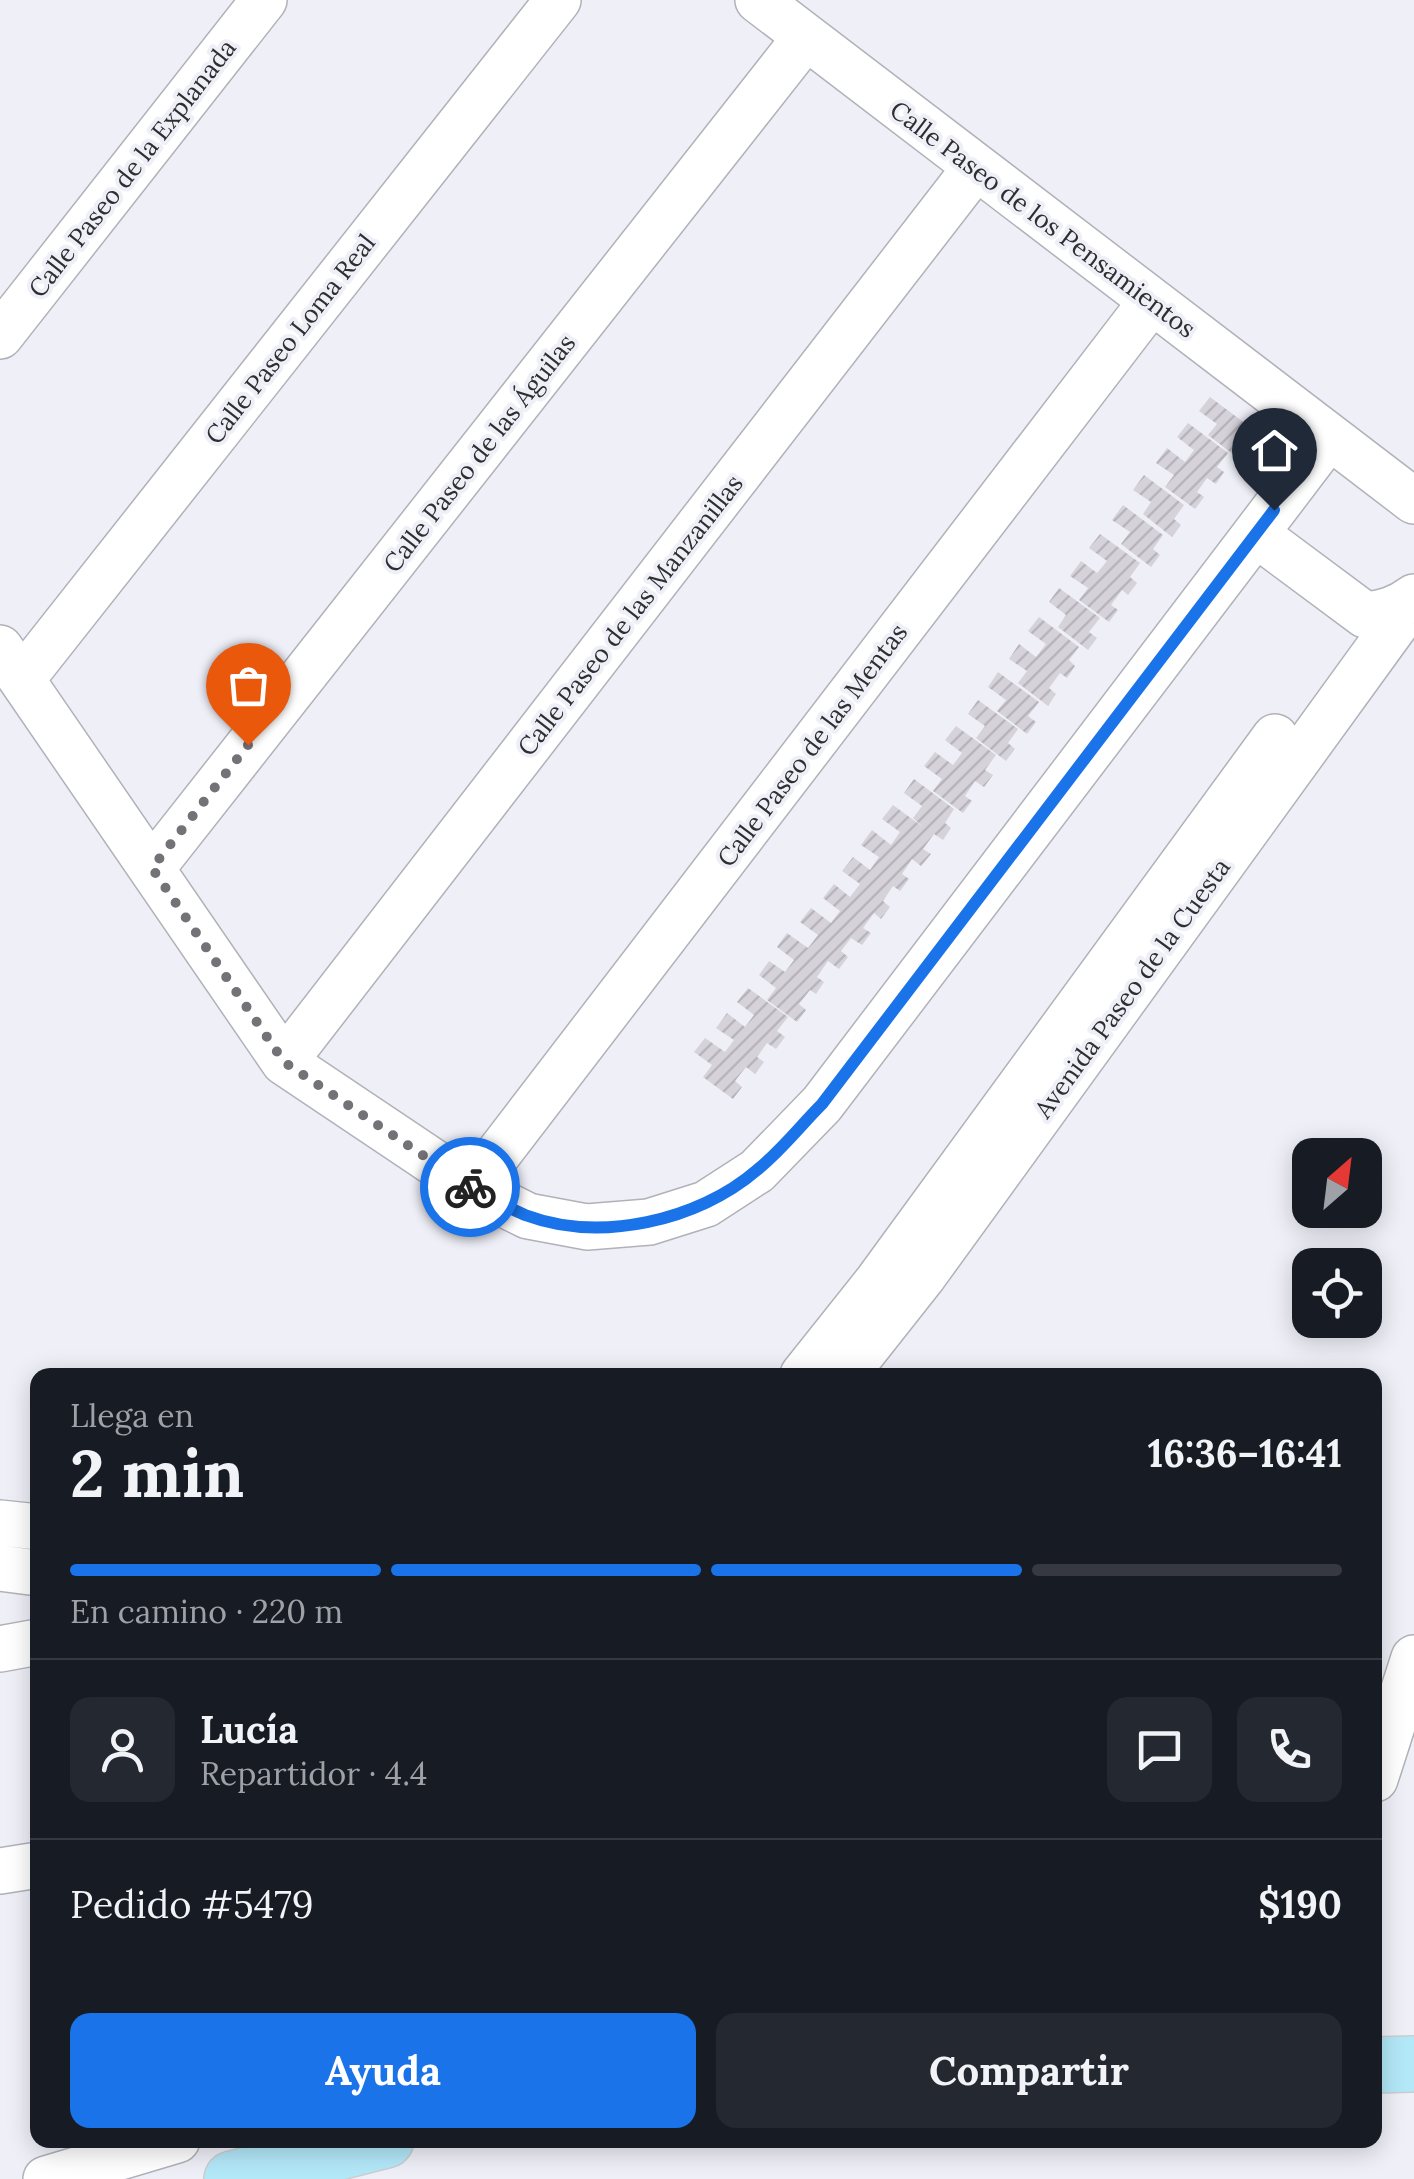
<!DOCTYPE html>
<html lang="es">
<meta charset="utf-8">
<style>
:root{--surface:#171b24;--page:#242831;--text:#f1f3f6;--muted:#9ea1a6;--line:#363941;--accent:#1a73e8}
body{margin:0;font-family:Lora,serif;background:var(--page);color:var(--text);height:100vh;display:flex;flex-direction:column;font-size:38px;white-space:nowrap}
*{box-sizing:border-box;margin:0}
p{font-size:32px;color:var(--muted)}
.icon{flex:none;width:55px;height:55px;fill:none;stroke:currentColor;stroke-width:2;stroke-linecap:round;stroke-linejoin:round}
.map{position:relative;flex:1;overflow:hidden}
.details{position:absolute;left:30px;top:1368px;width:1352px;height:780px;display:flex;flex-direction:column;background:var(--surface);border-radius:20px;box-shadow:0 5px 25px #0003}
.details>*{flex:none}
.needle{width:65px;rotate:28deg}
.controls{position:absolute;left:1292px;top:1138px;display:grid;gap:20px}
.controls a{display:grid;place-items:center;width:90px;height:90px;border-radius:20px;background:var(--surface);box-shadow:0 5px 25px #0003;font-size:50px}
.pin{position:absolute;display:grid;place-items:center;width:85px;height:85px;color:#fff;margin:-102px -42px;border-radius:50% 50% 50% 0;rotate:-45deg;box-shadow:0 0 10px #0007}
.pin .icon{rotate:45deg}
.courier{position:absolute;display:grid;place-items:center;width:100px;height:100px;margin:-50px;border:8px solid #1a73e8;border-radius:50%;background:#fff;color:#222;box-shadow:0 2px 12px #0007}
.overview em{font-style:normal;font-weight:700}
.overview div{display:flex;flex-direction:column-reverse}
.overview{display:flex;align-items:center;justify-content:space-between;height:170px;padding:0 40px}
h1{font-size:65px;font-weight:700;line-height:75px}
.bar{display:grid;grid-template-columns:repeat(4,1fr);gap:15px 10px;align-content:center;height:120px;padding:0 40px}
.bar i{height:12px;border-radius:8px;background:var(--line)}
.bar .on{background:var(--accent)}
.bar p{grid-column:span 4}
.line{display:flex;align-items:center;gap:25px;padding:0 40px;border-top:2px solid var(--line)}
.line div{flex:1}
.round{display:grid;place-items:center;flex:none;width:105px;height:105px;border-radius:20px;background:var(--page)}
.action{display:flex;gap:20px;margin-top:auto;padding:20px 40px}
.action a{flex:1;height:115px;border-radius:20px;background:var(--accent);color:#fff;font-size:40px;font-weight:700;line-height:115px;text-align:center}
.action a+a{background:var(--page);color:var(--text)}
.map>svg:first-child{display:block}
.building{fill:url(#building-hatch)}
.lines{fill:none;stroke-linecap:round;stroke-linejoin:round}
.minor-casing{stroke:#b1b1b9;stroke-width:48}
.major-casing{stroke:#cdcdce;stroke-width:58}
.minor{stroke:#fff;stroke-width:45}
.major{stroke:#b3e8f9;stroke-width:55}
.done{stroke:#727277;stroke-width:10;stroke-dasharray:0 18}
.route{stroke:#1a73e8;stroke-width:12}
.labels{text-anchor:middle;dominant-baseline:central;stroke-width:8;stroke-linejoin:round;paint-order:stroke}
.street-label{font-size:25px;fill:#2e2e31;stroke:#efeff8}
</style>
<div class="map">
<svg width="1414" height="2179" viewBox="0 0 1414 2179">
<defs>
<pattern id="building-hatch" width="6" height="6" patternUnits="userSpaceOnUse" patternTransform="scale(2.5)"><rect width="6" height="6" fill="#d6d2da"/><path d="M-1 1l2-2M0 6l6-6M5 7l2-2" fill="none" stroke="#b8b5bc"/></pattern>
</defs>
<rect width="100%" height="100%" fill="#efeff8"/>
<path class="building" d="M1210 397 1250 427 1240 440 1247 446 1238 458 1208 435 1217 424 1199 411Z
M1188 423 1228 453 1217 467 1224 472 1216 484 1207 478 1197 492 1204 497 1195 509 1165 487 1174 475 1156 463 1167 448 1185 462 1194 450 1177 437Z
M1144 475 1184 505 1174 519 1181 525 1172 537 1143 514 1151 502 1133 490Z
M1123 505 1163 535 1153 549 1160 555 1151 567 1121 544 1130 532 1112 520Z
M1100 534 1140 563 1130 577 1137 583 1128 595 1122 590 1111 605 1118 610 1109 622 1079 600 1088 588 1070 576 1081 561 1097 573 1107 561 1089 548Z
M1059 588 1100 618 1089 632 1097 638 1088 650 1058 627 1066 615 1049 602Z
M1039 617 1079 647 1069 660 1075 666 1067 678 1060 673 1049 688 1056 694 1048 706 1018 683 1027 671 1009 659 1019 644 1036 657 1046 644 1028 631Z
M998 672 1039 702 1028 716 1036 722 1027 734 997 711 1006 700 988 687Z
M978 700 1018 729 1008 743 1015 749 1006 761 976 738 985 726 968 714Z
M956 726 996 755 985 770 993 775 984 787 975 781 965 796 972 801 963 813 933 791 942 779 924 766 935 752 953 765 962 753 945 740Z
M914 779 954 809 945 823 951 828 943 840 934 834 923 849 931 854 921 866 912 859 902 874 909 879 900 891 893 886 883 901 890 907 881 919 874 913 863 928 871 933 862 945 851 938 841 951 848 957 839 969 828 961 817 977 824 982 816 994 810 990 799 1004 806 1010 797 1022 767 1000 776 988 759 975 769 961 785 972 794 960 777 947 787 933 808 948 818 935 800 922 811 908 831 923 840 911 823 898 834 884 850 897 860 884 842 871 853 857 870 870 879 857 861 845 872 830 891 845 900 832 882 819 893 805 923 827 913 818 922 806 904 793Z
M748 988 788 1017 777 1031 785 1037 776 1049 767 1043 757 1057 764 1062 755 1074 746 1067 735 1081 742 1087 733 1099 703 1077 712 1065 694 1052 705 1038 725 1052 734 1040 716 1028 727 1013 745 1027 754 1015 737 1002Z"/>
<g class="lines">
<defs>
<path id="minor" d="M758 0 1414 501
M0 336 264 0
M1256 534 1365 615C1384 613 1398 609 1414 597
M0 648 284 1062 472 1188 528 1216 587 1227 649 1222 706 1204 757 1171 822 1104 1329 437
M22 679 558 0
M152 868 806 37
M284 1062 976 167
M472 1188 1151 302
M803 1375 877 1282 1275 737
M845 1375 924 1275 1414 599
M0 1523 38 1527
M0 1568 38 1573
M0 1649 38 1642
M1375 1779 1414 1658
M0 1871 38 1865
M46 2179 177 2140"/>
<path id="major" d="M1375 2065 1414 2064
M232 2179 386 2140"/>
</defs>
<use href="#minor" class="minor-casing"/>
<use href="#major" class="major-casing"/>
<use href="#minor" class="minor"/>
<use href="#major" class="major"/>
</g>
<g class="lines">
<path class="done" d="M248 745 152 868 284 1062 470 1187"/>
<path class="route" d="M470 1187C488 1197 507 1207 525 1215 600 1243 698 1221 757 1170 781 1151 801 1125 822 1104L1274 510"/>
</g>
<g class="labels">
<g class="street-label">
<text transform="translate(132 168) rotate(-52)">Calle Paseo de la Explanada</text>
<text transform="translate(1043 219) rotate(37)">Calle Paseo de los Pensamientos</text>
<text transform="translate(290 339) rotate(-52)">Calle Paseo Loma Real</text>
<text transform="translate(479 453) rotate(-52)">Calle Paseo de las Águilas</text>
<text transform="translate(630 615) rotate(-52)">Calle Paseo de las Manzanillas</text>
<text transform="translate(812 745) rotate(-53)">Calle Paseo de las Mentas</text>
<text transform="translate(1132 988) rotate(-54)">Avenida Paseo de la Cuesta</text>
</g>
</g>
</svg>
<div class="controls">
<a><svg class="needle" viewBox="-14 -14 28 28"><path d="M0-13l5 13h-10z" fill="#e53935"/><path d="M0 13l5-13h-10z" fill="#9ea1a6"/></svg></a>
<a><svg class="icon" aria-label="locate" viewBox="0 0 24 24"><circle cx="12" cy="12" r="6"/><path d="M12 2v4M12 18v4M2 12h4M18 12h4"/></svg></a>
</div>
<div class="pin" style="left:248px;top:745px;background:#ea580c"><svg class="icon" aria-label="bag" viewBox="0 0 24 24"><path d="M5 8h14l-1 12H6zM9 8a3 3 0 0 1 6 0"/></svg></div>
<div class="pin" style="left:1274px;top:510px;background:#1f2937"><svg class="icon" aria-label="home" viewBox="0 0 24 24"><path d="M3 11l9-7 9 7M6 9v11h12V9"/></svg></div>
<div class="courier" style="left:470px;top:1187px"><svg class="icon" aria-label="bike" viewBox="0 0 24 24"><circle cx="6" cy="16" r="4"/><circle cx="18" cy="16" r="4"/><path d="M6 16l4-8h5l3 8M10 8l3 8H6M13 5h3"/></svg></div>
<section class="details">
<div class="overview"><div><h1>2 min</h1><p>Llega en</p></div><em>16:36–16:41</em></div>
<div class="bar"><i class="on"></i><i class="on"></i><i class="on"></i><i></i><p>En camino · 220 m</p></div>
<div class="line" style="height:180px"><a class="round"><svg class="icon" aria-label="person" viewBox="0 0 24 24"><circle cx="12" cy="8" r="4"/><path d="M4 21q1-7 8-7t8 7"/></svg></a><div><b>Lucía</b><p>Repartidor · 4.4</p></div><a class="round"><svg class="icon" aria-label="chat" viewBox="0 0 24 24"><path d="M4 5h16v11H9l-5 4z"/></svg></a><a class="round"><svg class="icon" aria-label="phone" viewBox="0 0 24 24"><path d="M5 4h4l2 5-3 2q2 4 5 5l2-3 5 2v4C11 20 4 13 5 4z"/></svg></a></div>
<div class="line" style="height:130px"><div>Pedido #5479</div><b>$190</b></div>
<div class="action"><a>Ayuda</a><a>Compartir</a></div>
</section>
</div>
